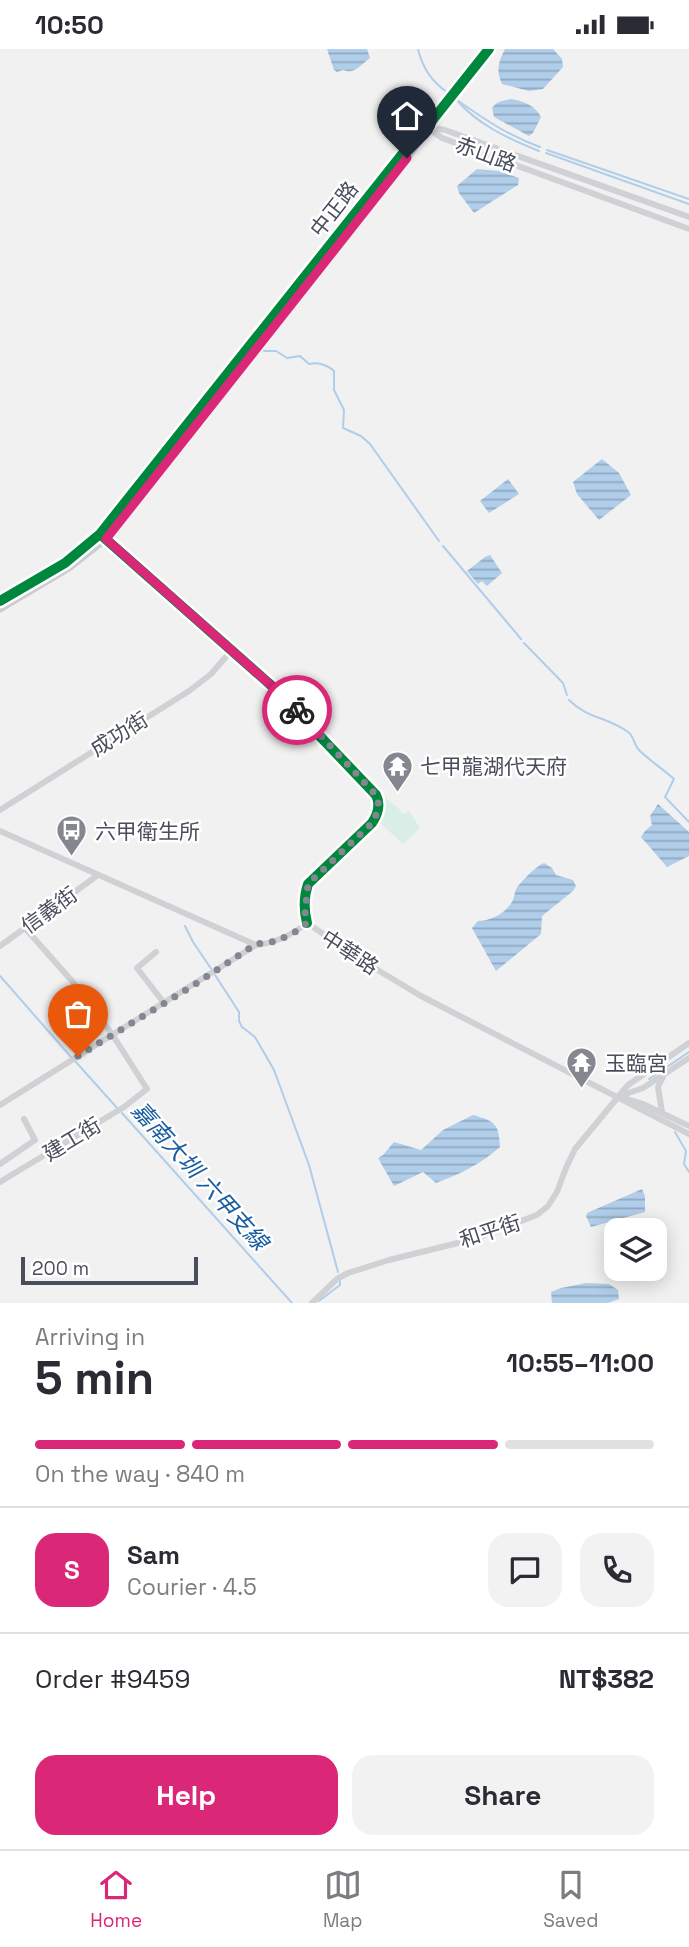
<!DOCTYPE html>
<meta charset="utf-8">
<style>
:root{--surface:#fff;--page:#f2f2f3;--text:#2b2b33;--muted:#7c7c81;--line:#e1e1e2;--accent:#db2777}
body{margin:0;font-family:"Space Grotesk","Noto Sans TC",sans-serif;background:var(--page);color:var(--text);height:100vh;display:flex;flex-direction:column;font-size:26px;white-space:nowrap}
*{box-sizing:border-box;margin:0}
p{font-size:23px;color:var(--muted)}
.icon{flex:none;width:38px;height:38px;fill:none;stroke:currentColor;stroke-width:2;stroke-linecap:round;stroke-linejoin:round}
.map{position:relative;height:1254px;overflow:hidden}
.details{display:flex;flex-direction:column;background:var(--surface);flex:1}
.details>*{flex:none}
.controls{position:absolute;left:604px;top:1169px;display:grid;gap:14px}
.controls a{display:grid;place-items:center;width:63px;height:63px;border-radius:14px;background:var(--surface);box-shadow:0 4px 18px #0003;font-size:35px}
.scale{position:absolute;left:21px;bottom:18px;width:177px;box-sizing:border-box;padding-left:7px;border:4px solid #4a4e5c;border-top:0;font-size:19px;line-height:24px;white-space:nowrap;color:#4a4e5c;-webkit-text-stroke:5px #fff;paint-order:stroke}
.pin{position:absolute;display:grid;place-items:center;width:60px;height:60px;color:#fff;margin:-72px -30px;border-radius:50% 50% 50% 0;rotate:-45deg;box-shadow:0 0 7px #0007}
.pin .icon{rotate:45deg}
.courier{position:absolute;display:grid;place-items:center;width:70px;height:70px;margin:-35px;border:5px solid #db2777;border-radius:50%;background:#fff;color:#222;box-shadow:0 2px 9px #0007}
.overview em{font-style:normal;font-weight:800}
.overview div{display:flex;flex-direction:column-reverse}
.overview{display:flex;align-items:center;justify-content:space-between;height:119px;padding:0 35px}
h1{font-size:46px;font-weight:800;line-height:52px}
.bar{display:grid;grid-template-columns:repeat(4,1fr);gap:10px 7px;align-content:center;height:84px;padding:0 35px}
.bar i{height:9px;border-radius:5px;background:var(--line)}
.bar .active{background:var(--accent)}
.bar p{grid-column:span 4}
.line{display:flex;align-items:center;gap:18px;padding:0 35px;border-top:2px solid var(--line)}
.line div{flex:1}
.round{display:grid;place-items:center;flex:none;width:74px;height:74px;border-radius:21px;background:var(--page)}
.cta{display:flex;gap:14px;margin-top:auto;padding:14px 35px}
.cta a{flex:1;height:80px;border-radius:21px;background:var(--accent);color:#fff;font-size:28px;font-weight:800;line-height:80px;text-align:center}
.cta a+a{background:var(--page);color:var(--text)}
.status{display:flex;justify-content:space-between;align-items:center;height:49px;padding:0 35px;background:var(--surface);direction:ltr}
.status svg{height:19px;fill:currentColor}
.menu{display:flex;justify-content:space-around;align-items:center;height:98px;border-top:2px solid var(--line);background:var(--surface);font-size:19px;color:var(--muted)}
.menu a{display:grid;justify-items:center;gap:4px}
.menu .active{color:var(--accent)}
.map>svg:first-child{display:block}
.green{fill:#d8eee7}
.water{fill:url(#water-rules)}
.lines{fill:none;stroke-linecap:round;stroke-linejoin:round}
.stream{stroke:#b0cde9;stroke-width:2}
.minor{stroke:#d0d1d4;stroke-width:6}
.major{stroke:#caccd1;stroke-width:7}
.cycleway-casing{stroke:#fff;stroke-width:15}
.cycleway{stroke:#00873e;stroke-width:10}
.done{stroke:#848790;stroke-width:7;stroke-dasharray:0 12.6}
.route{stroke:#db2777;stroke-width:9}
.labels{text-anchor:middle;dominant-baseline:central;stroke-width:5;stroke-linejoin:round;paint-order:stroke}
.street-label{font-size:21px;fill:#4a4e5c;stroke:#fff}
.poi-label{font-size:21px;fill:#4a4e5c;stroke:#fff;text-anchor:start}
.water-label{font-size:23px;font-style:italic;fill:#195da0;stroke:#fff}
</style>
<div class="status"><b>10:50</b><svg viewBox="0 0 49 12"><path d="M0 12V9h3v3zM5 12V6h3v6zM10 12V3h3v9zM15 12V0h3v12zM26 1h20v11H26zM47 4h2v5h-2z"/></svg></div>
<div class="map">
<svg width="689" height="1254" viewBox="0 0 689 1254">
<defs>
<pattern id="water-rules" width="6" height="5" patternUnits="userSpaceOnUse" patternTransform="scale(1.75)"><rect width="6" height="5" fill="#b0cde9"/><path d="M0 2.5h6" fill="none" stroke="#91a9c0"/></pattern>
</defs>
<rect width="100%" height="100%" fill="#f1f1f1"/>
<path class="green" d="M384 748 398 759 403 765 409 762 420 779 403 795 378 772 381 766 379 752Z"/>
<path class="water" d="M327 0H367L370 9C360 16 355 26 343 21L337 23 334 21Z
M505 0H553L562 10 563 18 543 40 529 42 502 35C496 21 498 14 505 0Z
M511 50C523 52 535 56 541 68L533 84 529 87 494 68 492 59C497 52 503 52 511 50Z
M477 120 498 122 519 129 518 136 474 164 459 144 457 137Z
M602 410 619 424 631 446 599 471 577 445 573 433Z
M508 430 519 445 489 464 480 452Z
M490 506 502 524 487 537 482 532 478 535 467 522 485 508Z
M658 755 689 783V807L667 818 641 788 645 782 652 776 650 767Z
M544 814 552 819 556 826 573 831 576 837 573 842 542 867 541 885 496 922 472 879 478 872C490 872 505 865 512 853 515 848 514 842 518 837 524 830 536 817 544 814Z
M473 1066C495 1072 499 1075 500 1098 481 1115 460 1125 436 1134L423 1123 394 1137 378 1109 383 1106 394 1093 421 1101 443 1081Z
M642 1140 645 1147V1163L591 1178 586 1167 587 1164Z
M586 1234 609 1235 618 1241 619 1250 608 1254H552L551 1243 561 1239Z"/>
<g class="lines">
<path class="stream" d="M418 0C422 17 432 33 447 43
M455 49C476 75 509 90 539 102
M457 51C484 70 509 87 540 98
M547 101 689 150
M546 104 689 155
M264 302H276L287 309 300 307 309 315C318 313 328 316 334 322V341L344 361 343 379 361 387 370 395 439 492
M443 497 521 590
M524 594 563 634 567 646
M569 651C588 670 608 668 628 683 634 687 634 696 639 701 650 712 663 720 674 730L665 748 689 773
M185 877 193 893 212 921
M215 926 239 963V972L242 978 255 988 274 1021 309 1116 338 1223
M0 927 71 1008
M75 1012 118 1060
M649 1030 689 1003
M122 1064 292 1254
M675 1083 686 1102 684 1115 689 1123
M319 1252 340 1236V1232"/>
<path class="minor" d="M427 78 442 89 689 180
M429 78 445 81 689 168
M104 488 273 638 376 746C381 756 378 765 372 774L308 835C304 847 304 862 307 874
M0 761 189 642 211 625 232 601
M0 782 256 896C276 894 292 886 307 874
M307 874 371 917 421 947 689 1085
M0 897 98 826
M156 903 137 919 164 954
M620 1047 643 1039 689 1009
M626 1050 643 1055 689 1077
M0 1056 256 896
M662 1063 658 1038 663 1028
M0 1115 35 1091 24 1070
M0 1133 124 1058 147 1040 112 985 72 932 25 879
M312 1254 337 1230 348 1224 389 1211 474 1190 537 1166 548 1157 557 1143 566 1119 575 1100 628 1036 689 994"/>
<path class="major" d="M0 552 65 514 100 485 419 84 427 78 489 0
M0 560 69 519 106 490 407 109 423 87 427 78"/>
<defs>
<path id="cycleway" d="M100 485 273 638 376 746C381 756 378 765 372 774L308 835C304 847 304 862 307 874
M0 552 65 514 100 485 419 84 427 78 489 0"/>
</defs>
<use href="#cycleway" class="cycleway-casing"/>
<use href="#cycleway" class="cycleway"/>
</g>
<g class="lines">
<path class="done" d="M78 1007 194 936 256 895 277 892 297 882 307 874 305 865 308 835 372 774C377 765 381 756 376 746L297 661"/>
<path class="route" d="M297 661 273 638 106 490 407 109"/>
</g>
<defs>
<symbol id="temple-pin" viewBox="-11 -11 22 30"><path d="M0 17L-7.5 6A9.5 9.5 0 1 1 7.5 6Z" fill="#848790" stroke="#fff"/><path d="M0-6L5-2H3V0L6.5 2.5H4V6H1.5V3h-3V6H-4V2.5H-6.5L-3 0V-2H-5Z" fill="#fff"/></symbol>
<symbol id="bus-pin" viewBox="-11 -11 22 30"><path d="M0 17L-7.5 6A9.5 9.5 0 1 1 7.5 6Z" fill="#848790" stroke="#fff"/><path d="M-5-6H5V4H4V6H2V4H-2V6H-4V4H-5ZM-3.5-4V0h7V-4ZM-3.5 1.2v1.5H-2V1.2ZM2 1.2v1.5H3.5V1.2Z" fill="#fff"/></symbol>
</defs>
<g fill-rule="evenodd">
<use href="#temple-pin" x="380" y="700" width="35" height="47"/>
<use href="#bus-pin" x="54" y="764" width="35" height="47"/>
<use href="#temple-pin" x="564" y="996" width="35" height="47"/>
</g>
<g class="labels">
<g class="street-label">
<text transform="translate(486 105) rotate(20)">赤山路</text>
<text transform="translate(334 160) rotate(-52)">中正路</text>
<text transform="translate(119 685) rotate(-32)">成功街</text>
<text transform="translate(49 861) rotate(-36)">信義街</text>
<text transform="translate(350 903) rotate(33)">中華路</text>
<text transform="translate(72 1090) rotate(-31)">建工街</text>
<text transform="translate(490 1182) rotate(-18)">和平街</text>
</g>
<g class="poi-label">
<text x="420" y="717">七甲龍湖代天府</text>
<text x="95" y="782">六甲衛生所</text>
<text x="605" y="1014">玉臨宮</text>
</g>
<g class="water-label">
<text transform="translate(200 1127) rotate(48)">嘉南大圳 六甲支線</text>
</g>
</g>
</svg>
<div class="controls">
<a><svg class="icon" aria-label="layers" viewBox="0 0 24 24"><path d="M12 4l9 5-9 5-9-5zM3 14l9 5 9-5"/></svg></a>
</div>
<div class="scale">200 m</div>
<div class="pin" style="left:78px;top:1007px;background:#ea580c"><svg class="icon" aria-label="bag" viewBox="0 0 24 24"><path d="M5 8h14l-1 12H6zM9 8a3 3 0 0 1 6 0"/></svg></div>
<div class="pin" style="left:407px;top:109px;background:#1f2937"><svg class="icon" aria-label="home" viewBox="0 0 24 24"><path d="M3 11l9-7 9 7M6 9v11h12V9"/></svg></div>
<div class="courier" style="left:297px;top:661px"><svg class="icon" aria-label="bike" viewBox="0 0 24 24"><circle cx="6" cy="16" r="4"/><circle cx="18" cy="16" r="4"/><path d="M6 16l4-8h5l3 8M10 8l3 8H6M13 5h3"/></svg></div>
</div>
<section class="details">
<div class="overview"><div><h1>5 min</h1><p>Arriving in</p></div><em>10:55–11:00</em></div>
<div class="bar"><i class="active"></i><i class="active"></i><i class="active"></i><i></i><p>On the way · 840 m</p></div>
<div class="line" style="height:126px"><b class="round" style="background:var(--accent);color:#fff">S</b><div><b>Sam</b><p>Courier · 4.5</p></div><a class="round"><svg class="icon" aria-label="chat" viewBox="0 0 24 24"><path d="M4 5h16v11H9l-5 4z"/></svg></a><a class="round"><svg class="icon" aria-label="phone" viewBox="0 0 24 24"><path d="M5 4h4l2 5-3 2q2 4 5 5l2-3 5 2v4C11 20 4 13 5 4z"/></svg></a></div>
<div class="line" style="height:91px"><div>Order #9459</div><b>NT$382</b></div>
<div class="cta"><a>Help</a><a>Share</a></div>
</section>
<nav class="menu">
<a class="active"><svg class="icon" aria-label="home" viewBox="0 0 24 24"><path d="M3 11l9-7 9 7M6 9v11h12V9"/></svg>Home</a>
<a><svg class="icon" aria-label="map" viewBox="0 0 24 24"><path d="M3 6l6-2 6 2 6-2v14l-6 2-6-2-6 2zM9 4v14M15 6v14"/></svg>Map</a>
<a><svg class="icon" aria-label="saved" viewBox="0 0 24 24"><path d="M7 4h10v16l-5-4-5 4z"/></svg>Saved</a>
</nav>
